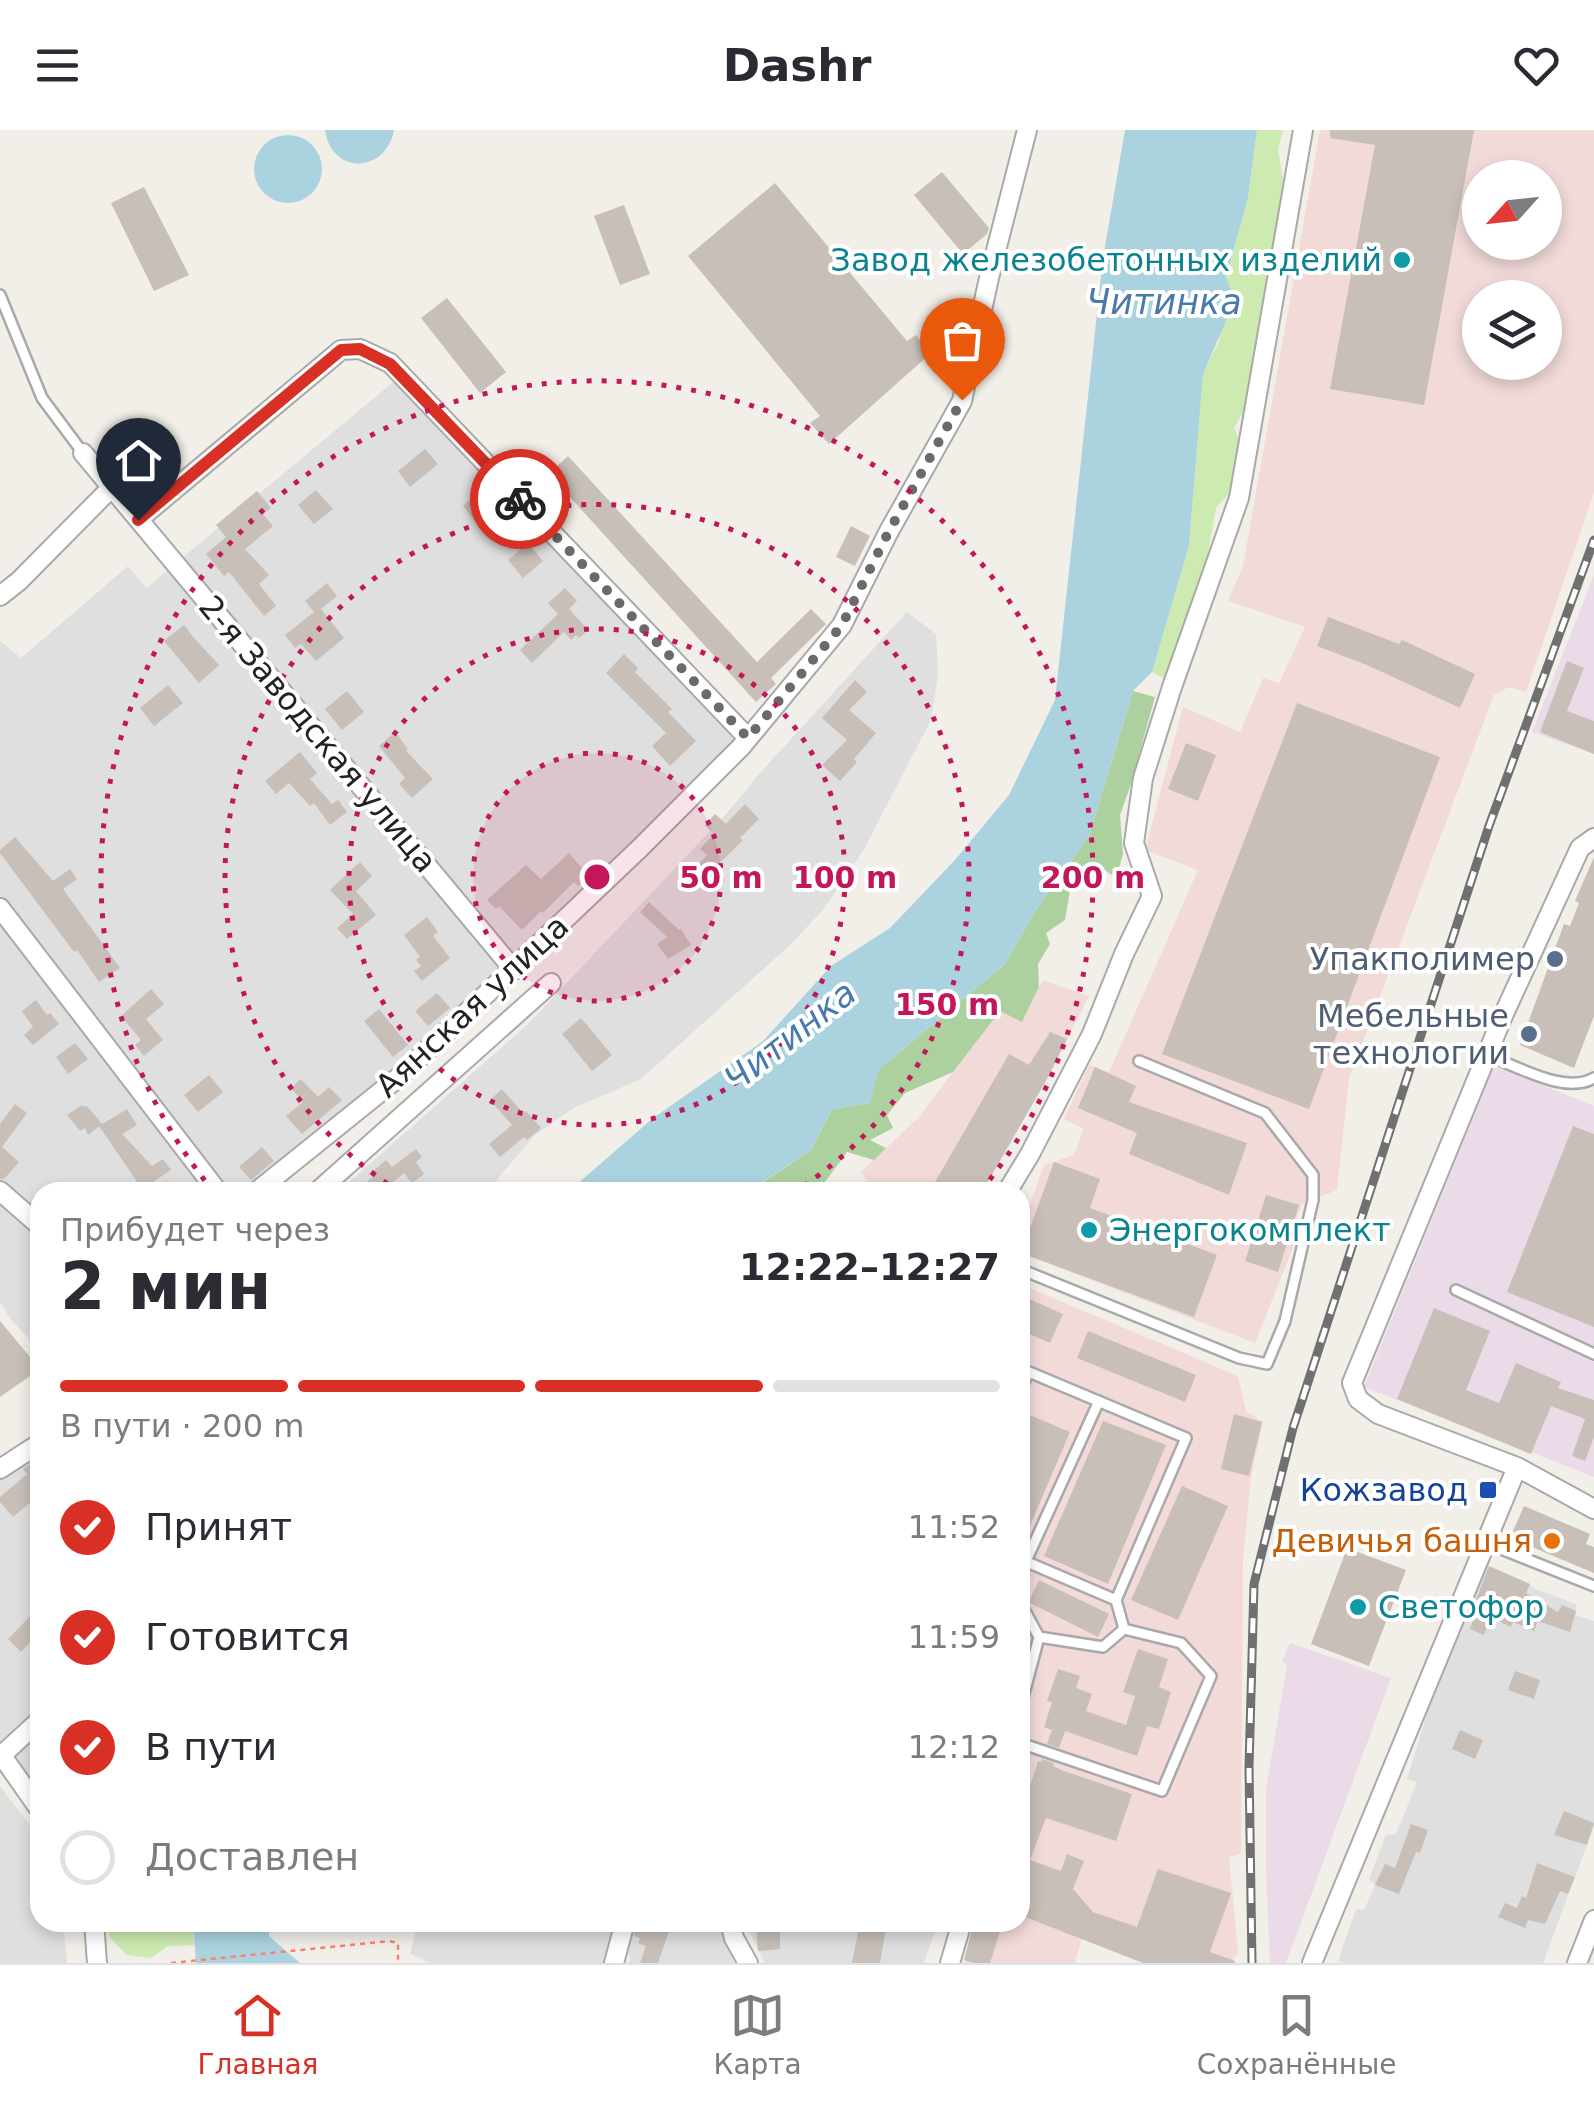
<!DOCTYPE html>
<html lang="ru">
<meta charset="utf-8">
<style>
:root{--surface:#fff;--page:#f7f7f7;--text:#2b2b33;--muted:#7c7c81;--line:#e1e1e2;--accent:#d93025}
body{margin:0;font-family:"DejaVu Sans",sans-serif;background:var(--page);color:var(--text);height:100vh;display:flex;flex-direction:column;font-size:38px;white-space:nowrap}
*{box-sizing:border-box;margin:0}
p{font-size:32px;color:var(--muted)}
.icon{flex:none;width:55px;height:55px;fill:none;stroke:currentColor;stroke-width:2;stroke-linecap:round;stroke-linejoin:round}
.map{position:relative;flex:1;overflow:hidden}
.panel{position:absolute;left:30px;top:1052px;width:1000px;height:750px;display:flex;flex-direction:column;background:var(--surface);border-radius:30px;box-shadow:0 5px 15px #0003}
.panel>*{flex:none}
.needle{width:65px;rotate:243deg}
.buttons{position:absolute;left:1462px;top:30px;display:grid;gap:20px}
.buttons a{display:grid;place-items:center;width:100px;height:100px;border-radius:50%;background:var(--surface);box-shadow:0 5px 15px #0003;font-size:50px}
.pin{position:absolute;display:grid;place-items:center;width:85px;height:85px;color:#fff;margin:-102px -42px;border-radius:50% 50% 50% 0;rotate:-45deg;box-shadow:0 0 10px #0007}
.pin .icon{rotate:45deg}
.courier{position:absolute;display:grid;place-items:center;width:100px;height:100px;margin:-50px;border:8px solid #d93025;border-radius:50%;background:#fff;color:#222;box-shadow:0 2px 12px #0007}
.overview em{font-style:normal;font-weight:600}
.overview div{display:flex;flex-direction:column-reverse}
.overview{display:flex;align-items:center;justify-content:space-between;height:170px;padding:0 30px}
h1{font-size:65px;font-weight:600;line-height:75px}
.bar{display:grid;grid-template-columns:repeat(4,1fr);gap:15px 10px;align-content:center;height:120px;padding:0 30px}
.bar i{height:12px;border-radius:8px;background:var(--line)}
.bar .on{background:var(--accent)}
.bar p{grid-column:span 4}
ol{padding:0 30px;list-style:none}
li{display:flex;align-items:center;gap:30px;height:110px}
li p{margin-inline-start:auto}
li .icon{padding:10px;border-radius:50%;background:var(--accent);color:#fff;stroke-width:4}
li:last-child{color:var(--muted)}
li i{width:55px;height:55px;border:5px solid var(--line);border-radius:50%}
header{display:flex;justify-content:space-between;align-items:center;height:130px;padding:0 30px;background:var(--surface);font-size:45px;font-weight:600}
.tab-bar{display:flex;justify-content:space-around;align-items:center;height:140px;border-top:2px solid var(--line);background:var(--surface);font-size:28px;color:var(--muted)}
.tab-bar a{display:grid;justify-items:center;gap:5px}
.tab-bar .on{color:var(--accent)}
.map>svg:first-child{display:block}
.residential{fill:#e0dfdf}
.commercial{fill:#f2dad9;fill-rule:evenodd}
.industrial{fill:#ebdbe8}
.grass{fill:#cdebb0}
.forest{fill:#add19e}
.water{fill:#aad3df}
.building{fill:#c7bfb8}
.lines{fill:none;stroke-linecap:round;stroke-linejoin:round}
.lane-casing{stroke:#a9a9a9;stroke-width:14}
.street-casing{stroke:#a9a9a9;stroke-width:22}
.path{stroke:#fa8072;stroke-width:2.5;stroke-dasharray:5 5;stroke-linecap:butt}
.lane{stroke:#fff;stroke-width:9}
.street{stroke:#fff;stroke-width:18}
.rail-casing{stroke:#707070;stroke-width:9}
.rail{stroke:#fff;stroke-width:5;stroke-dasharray:15;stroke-linecap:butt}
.done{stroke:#6b6a68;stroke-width:10;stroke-dasharray:0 18}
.route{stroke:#d93025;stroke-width:12}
.ring{fill:none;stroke:#c2185b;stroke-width:5;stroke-dasharray:5 10}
.culture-dot{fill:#0f9aa8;stroke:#fff;stroke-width:4}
.service-dot{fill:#5c6f8a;stroke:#fff;stroke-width:4}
.transit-dot{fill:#1a4fb4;stroke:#fff;stroke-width:4}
.food-dot{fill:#e8710a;stroke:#fff;stroke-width:4}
.labels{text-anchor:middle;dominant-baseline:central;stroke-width:8;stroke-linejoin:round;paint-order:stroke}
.culture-label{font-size:32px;fill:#0d838f;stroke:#fff;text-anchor:start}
.street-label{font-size:32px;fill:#222;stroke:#fff}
.service-label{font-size:32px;fill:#4e5e75;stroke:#fff;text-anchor:end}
.transit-label{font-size:32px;fill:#164399;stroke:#fff;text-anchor:end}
.food-label{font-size:32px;fill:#c56008;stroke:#fff;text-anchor:end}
.water-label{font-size:35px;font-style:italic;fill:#4a7aab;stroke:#fff}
.centre{fill:#c2185b;stroke:#fff;stroke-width:5}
.ring-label{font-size:30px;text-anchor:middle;font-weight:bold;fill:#c2185b;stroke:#fff;stroke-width:8;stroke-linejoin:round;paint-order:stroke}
</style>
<header><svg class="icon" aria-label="menu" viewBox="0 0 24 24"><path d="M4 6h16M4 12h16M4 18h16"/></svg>Dashr<svg class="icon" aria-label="heart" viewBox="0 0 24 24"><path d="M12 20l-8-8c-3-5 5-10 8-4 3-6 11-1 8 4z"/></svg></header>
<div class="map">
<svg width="1594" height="1833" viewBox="0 0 1594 1833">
<rect width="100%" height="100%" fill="#f2efe9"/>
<path class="residential" d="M404 243 741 617 514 840 256 1062H40V1221L9 1187 0 1172V511L21 528 128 436 146 458Z
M907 482 936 504 938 545 931 590 863 721 823 780 789 816 641 949 574 978 535 1005 486 1062H338L528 894 727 683 760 643Z
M40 1313V1680L0 1623V1339Z
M1488 1436 1530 1454 1533 1458 1576 1474V1485L1594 1491V1696L1543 1833H1346L1338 1831 1356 1779 1364 1780 1375 1755 1369 1749 1386 1705 1396 1704 1417 1652 1407 1649 1442 1535 1482 1437Z
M0 1656 40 1709V1792L63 1793 67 1833H0Z
M418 1792H614V1793L603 1833H431L410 1824Z
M632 1793H723L734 1833H629L630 1827 624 1819Z
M745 1793H938L924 1833H765Z"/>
<path class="commercial" d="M1320 0H1594V363L1526 562 1509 557 1494 565 1349 949 1337 1060 1302 1074 1296 1090 1295 1113 1255 1213 1021 1123 1020 1102 1044 1035 1074 1025 1084 999 1064 989 1089 935 1109 942 1198 740 1145 720 1183 577 1240 602 1263 548 1279 553 1305 497 1228 471 1243 436ZM1480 48H1545V112H1480ZM1480 168H1545V232H1480Z
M1043 850 1089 866 1048 947 982 1062H874L861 1042 918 988 1000 880 1022 892Z
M1020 1154 1238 1246 1246 1281 1263 1292 1251 1347 1243 1431 1241 1724 1229 1727 1238 1822 1231 1833 1093 1782 1081 1811 1075 1833H964L977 1793 1020 1792Z"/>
<path class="industrial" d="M1594 445V624L1532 602Z
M1494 936 1594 976V1347L1364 1257Z
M1290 1513 1391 1548 1286 1833H1270L1266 1741V1659L1287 1535 1282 1531Z"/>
<path class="grass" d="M1257 0H1283L1278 19 1284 55 1245 279 1234 298 1240 311 1232 360 1216 378 1207 429 1166 549 1152 542 1189 416 1203 243 1219 211 1226 149 1248 68Z
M104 1793H193L194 1815 168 1816 151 1828 126 1825 110 1807Z"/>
<path class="forest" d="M1133 561 1155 567 1130 657 1120 685 1123 724 1116 748 1098 735 1072 748 1065 790 1046 803 1050 814 1038 834 1039 857 1022 892 1000 881 953 942 905 963 887 985 893 998 870 1010 886 1018 874 1030 847 1022 819 1060 814 1062H748L811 1020 832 979 869 973 878 940 1005 834 1035 781 1089 706Z"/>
<path class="water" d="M325 0H394C386 44 331 45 325 0Z
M1125 0H1257L1248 68 1226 148 1235 170 1203 244 1189 416 1152 542 1133 561 1089 706 1035 781 1005 834 878 940 870 973 832 979 811 1020 747 1062H568L652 989 763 911 831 836 890 798 955 730 1009 665 1055 570 1103 128Z
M254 39a34 34 0 1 1 68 0a34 34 0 1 1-68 0Z
M193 1793H269V1806L300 1833H196Z"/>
<path class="building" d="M1330 0H1474L1424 275 1330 259 1375 15 1330 8Z
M942 42 989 98 987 104 963 124 914 65Z
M775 53 907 211 916 205 931 223 829 314 810 293 820 286 688 126Z
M144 57 189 145 154 161 111 73Z
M624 75 650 144 620 155 594 86Z
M447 168 506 242 480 263 421 188Z
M425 319 438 334 410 357 398 341Z
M568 326 757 532 811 479 826 494 771 548 776 554 756 572 549 344Z
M316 360 333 379 314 394 298 375Z
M481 360 498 379 479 396 463 376Z
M257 361 271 378 263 384 273 396 245 419 269 445 259 454 276 476 264 486 229 442 224 446 206 424 226 407 216 395Z
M851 396 870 406 855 436 836 427Z
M528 413 543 431 523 448 508 430Z
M327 453 337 466 321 479 344 508 316 531 301 514 295 518 285 505 314 482 305 471Z
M565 458 577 471 569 479 588 500 579 508 576 505 571 510 564 502 532 533 520 520 558 484 548 473Z
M1328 487 1399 514 1402 510 1475 544 1460 578 1367 535 1317 516Z
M184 495 194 508 219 535 199 553 164 511Z
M624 524 638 538 635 542 672 579 668 582 696 611 670 636 652 616 666 603 606 543Z
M1567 531 1584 538 1567 581 1594 591V624L1540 602Z
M855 550 867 562 849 580 876 603 854 629 857 632 840 651 822 635 847 610 822 588Z
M168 555 183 573 154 596 140 578Z
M347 561 364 582 342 600 325 579Z
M1297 573 1440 627 1309 979 1162 924Z
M395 602 408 619 406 621 433 649 412 668 399 654 405 648 379 616Z
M1186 613 1216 625 1198 671 1168 659Z
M300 622 317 643 310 649 332 674 338 670 347 682 330 695 314 673 310 676 289 653 276 664 265 651Z
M745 674 759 689 740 708 743 710 715 738 717 740 704 754 691 742 707 725 700 719 714 704 705 695 715 684 726 694Z
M15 707 53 751 70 739 77 749 63 759 120 838 99 852 77 820 74 822 0 723V720Z
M569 723 589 746 578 756 574 752 543 783 541 781 522 800 499 776 496 779 487 770 526 735 541 749Z
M1594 727V886L1574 938 1520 915 1564 794 1570 796 1579 773 1575 771Z
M360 732 372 746 356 761 376 785 347 809 337 798 353 784 330 760Z
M649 772 679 800 681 799 691 815 668 829 657 814 667 807 640 782Z
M427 787 438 802 433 806 450 828 422 851 414 841 421 836 416 830 420 827 404 805Z
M151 859 164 874 146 889 163 910 144 926 135 915 141 910 121 886Z
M437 863 450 878 428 896 415 881Z
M36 870 47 885 50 883 59 894 33 915 24 905 33 897 22 881Z
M379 879 408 915 393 927 364 891Z
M581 888 612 925 592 941 562 904Z
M1050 902 1067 909 1048 947 982 1062H953L935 1052 1009 924 1029 935Z
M75 913 88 929 68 944 56 927Z
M1095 937 1136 956 1129 972 1247 1013 1229 1065 1129 1024 1137 1003 1078 978Z
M209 945 223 962 198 982 184 965Z
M301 949 318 967 329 957 342 970 302 1004 286 986 303 972 291 958Z
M502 959 523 983 526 981 541 998 527 1010 524 1007 500 1027 489 1014 512 995 490 970Z
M15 974 27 983 2 1017 19 1032 4 1049H0V994Z
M82 975 84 977 87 976 102 994 88 1005 85 998 80 1001 67 985Z
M127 979 137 995 122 1004 152 1036 163 1029 171 1040 142 1059 99 996Z
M1573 996 1594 1004V1197L1507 1162Z
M262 1017 274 1031 251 1050 239 1037Z
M416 1019 422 1027 416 1032 424 1044 412 1053 404 1043 382 1062H354L374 1046 371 1043 386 1030 392 1037Z
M1054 1032 1100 1049 1090 1078 1217 1125 1194 1187 1021 1123Z
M1266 1065 1299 1075 1278 1142 1245 1131Z
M1020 1165 1063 1184 1050 1213 1020 1200Z
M1434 1178 1490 1201 1466 1260 1499 1273 1516 1233 1561 1252 1558 1258 1594 1270V1307L1585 1331 1572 1326 1585 1289 1551 1276 1531 1324 1397 1269Z
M0 1191 40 1239 0 1267Z
M1088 1201 1196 1245 1185 1272 1077 1228Z
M1020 1281 1070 1302 1020 1419Z
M1234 1284 1262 1292 1249 1346 1221 1339Z
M1103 1291 1166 1315 1108 1454 1044 1426Z
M40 1328V1364L13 1387 0 1372V1367L27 1344 23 1339Z
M1182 1356 1228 1376 1178 1490 1131 1470Z
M1524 1376 1590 1404 1586 1414 1594 1417V1443L1510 1408Z
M1347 1418 1406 1440 1369 1536 1311 1514Z
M1489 1436 1530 1454 1526 1463 1558 1482 1562 1475 1576 1481 1570 1502 1538 1491 1534 1501 1513 1492 1511 1497 1491 1488 1484 1505 1470 1499 1476 1482 1472 1480Z
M1039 1450 1109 1484 1098 1507 1030 1473 1029 1471Z
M40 1476V1502L21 1522 8 1509Z
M1138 1519 1168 1529 1159 1557 1171 1562 1159 1599 1147 1596 1137 1626 1065 1601 1059 1618 1047 1614 1052 1600 1044 1597 1052 1572 1047 1571 1058 1539 1080 1546 1076 1558 1092 1564 1086 1581 1126 1595 1135 1566 1123 1562Z
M1515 1541 1540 1550 1534 1569 1508 1560Z
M1460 1600 1483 1610 1475 1629 1452 1619Z
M1042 1629 1054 1633 1053 1636 1061 1640 1132 1664 1116 1711 1046 1688 1030 1730 1061 1741 1067 1724 1084 1731 1073 1759 1093 1782 1137 1797 1158 1739 1231 1763 1210 1822 1235 1831 1234 1833H1143L1020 1785V1677L1023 1678 1038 1631 1041 1632Z
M1564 1681 1594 1693 1587 1715 1554 1705Z
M1411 1694 1428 1700 1420 1723 1416 1722 1399 1764 1375 1755 1385 1734 1395 1738Z
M1537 1733 1575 1747 1568 1764 1560 1761 1545 1794 1528 1790 1525 1798 1498 1787 1505 1773 1517 1778 1522 1766 1526 1768Z
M637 1792H651L670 1798 658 1833H640L646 1816 638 1813 640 1808 634 1806Z
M756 1792H774V1797L780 1798V1819L758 1821Z
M860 1792H887L880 1833H852Z
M974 1792H1003L990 1833H974L964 1830Z"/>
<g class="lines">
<defs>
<path id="lane" d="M0 165 42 268 83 323
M1487 925C1517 936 1565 965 1594 948
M1020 1139 1239 1228 1267 1234 1285 1191 1313 1070V1045L1265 983 1139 931
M1456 1160 1594 1224
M1020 1260 1029 1242 1186 1308 1116 1470 1124 1499
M1486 1413 1594 1456
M1020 1429 1116 1470
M1026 1431 1099 1271
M1020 1472 1039 1507
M1020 1579 1039 1507 1103 1517 1124 1499 1181 1513 1211 1546 1162 1661 1020 1613"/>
<path id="street" d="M83 323 514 840
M139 389 341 220 360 219 390 233 748 608
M0 466 19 451 112 357
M1594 708 1580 718 1502 888 1352 1253 1358 1269 1378 1284 1517 1337 1594 1379
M0 778 218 1062
M0 1061 40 1096
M256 1062 399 947 640 718 741 617 842 495 888 403 962 271 989 148 1027 0
M317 1062 551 853
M1007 1062 1030 1024 1092 904 1124 824 1152 766 1134 713 1143 648 1172 557 1239 368 1303 0
M0 1339 40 1313
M0 1623 40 1680
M2 1625 40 1590
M94 1792 97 1833
M730 1792 734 1808 748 1833
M614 1833 625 1792
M950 1833 962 1792
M1312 1833 1517 1337
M1577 1833 1594 1790"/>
</defs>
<use href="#lane" class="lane-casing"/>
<use href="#street" class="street-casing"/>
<path class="path" d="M171 1833 389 1811 398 1813V1833"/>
<use href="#lane" class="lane"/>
<use href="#street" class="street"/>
<defs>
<path id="rail" d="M1252 1833 1249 1637 1254 1454 1293 1298 1489 696 1594 410"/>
</defs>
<use href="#rail" class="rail-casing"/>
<use href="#rail" class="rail"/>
</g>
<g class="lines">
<path class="done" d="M520 369 748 608 842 495 888 403 962 270"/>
<path class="route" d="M138 390 341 220 360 219 390 234 520 369"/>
</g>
<circle cx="597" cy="747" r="124" fill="#c2185b" fill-opacity=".12"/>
<g class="ring">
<circle cx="597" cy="747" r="124"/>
<circle cx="597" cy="747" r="248"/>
<path d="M400 1062A372 372 0 1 1 794 1062"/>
<path d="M214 1062A496 496 0 1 1 980 1062"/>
</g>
<g class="culture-dot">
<circle cx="1402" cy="130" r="10"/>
<circle cx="1089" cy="1100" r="10"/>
<circle cx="1358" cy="1477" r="10"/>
</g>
<g class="service-dot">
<circle cx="1555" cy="829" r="10"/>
<circle cx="1529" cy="904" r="10"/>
</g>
<rect class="transit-dot" x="1478" y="1350" width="20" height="20" rx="5"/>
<circle class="food-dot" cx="1552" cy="1411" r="10"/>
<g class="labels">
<g class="culture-label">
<text x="1382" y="130" text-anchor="end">Завод железобетонных изделий</text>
<text x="1109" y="1100">Энергокомплект</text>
<text x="1378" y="1477">Светофор</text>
</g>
<g class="street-label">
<text transform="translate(318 604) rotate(50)">2-я Заводская улица</text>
<text transform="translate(472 876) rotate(-43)">Аянская улица</text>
</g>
<g class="service-label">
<text x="1535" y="829">Упакполимер</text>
<text x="1509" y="886">Мебельные<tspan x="1509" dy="37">технологии</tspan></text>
</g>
<g class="transit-label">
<text x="1468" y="1360">Кожзавод</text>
</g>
<g class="food-label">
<text x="1532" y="1411">Девичья башня</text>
</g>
<g class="water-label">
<text x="1164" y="172">Читинка</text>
<text transform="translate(790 906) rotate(-38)">Читинка</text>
</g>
</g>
<circle cx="597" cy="747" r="15" class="centre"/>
<g class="ring-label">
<text x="721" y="758">50 m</text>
<text x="845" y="758">100 m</text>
<text x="1093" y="758">200 m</text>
<text x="947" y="885">150 m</text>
</g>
</svg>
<div class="buttons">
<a><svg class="needle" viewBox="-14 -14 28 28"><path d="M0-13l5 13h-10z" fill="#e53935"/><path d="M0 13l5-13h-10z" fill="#7c7c81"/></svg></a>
<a><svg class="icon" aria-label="layers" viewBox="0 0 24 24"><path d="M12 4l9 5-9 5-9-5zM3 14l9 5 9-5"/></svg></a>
</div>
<div class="pin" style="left:962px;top:270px;background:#ea580c"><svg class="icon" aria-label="bag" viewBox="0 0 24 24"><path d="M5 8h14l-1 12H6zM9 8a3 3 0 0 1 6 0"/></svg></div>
<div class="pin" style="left:138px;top:390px;background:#1f2937"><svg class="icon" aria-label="home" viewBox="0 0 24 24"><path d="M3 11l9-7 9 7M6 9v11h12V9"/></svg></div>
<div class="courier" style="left:520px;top:369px"><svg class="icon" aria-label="bike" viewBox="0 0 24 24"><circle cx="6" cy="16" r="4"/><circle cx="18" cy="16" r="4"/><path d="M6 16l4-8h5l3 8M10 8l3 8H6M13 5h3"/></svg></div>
<section class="panel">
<div class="overview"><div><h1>2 мин</h1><p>Прибудет через</p></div><em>12:22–12:27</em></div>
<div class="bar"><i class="on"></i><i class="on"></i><i class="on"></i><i></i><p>В пути · 200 m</p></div>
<ol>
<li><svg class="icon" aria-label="check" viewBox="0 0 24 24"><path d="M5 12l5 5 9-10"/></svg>Принят<p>11:52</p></li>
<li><svg class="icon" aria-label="check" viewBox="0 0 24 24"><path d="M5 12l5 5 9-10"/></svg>Готовится<p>11:59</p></li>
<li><svg class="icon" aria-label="check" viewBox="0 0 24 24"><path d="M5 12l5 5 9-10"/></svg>В пути<p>12:12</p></li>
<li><i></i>Доставлен</li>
</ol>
</section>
</div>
<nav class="tab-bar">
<a class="on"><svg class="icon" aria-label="home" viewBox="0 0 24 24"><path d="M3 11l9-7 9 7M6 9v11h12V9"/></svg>Главная</a>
<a><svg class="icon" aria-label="map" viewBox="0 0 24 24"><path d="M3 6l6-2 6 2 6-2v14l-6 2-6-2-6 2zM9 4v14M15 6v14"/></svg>Карта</a>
<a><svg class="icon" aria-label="saved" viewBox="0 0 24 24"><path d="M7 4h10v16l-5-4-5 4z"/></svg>Сохранённые</a>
</nav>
